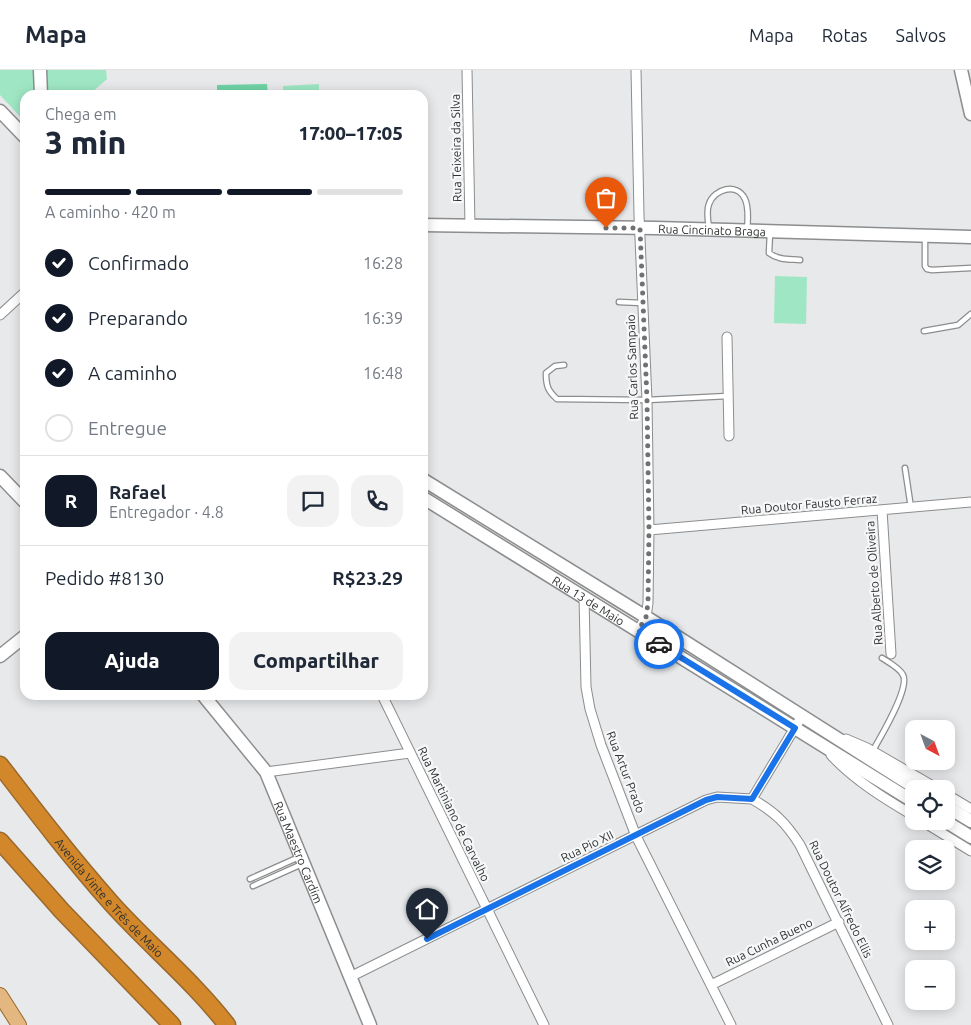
<!DOCTYPE html>
<html lang="pt">
<meta charset="utf-8">
<style>
:root{--surface:#fff;--page:#f2f2f3;--text:#1f2937;--muted:#747a83;--line:#e0e1e3;--accent:#111827}
body{margin:0;font-family:Ubuntu,sans-serif;background:var(--page);color:var(--text);height:100vh;display:flex;flex-direction:column;font-size:19px;white-space:nowrap}
*{box-sizing:border-box;margin:0}
p{font-size:16px;color:var(--muted)}
.icon{flex:none;width:28px;height:28px;fill:none;stroke:currentColor;stroke-width:2;stroke-linecap:round;stroke-linejoin:round}
.map{position:relative;flex:1;overflow:hidden}
.side{position:absolute;left:20px;top:20px;width:408px;height:610px;display:flex;flex-direction:column;background:var(--surface);border-radius:15px;box-shadow:0 2px 12px #0003}
.side>*{flex:none}
.needle{width:32px;rotate:139deg}
.fabs{position:absolute;left:905px;top:650px;display:grid;gap:10px}
.fabs a{display:grid;place-items:center;width:50px;height:50px;border-radius:10px;background:var(--surface);box-shadow:0 2px 12px #0003;font-size:25px}
.pin{position:absolute;display:grid;place-items:center;width:42px;height:42px;color:#fff;margin:-51px -21px;border-radius:50% 50% 50% 0;rotate:-45deg;box-shadow:0 0 5px #0007}
.pin .icon{rotate:45deg}
.courier{position:absolute;display:grid;place-items:center;width:50px;height:50px;margin:-25px;border:4px solid #1a73e8;border-radius:50%;background:#fff;color:#222;box-shadow:0 1px 6px #0007}
.head em{font-style:normal;font-weight:800}
.head div{display:flex;flex-direction:column-reverse}
.head{display:flex;align-items:center;justify-content:space-between;height:85px;padding:0 25px}
h1{font-size:32px;font-weight:800;line-height:38px}
.bar{display:grid;grid-template-columns:repeat(4,1fr);gap:8px 5px;align-content:center;height:60px;padding:0 25px}
.bar i{height:6px;border-radius:4px;background:var(--line)}
.bar .current{background:var(--accent)}
.bar p{grid-column:span 4}
.line{display:flex;align-items:center;gap:12px;padding:0 25px;border-top:1px solid var(--line)}
.line div{flex:1}
.round{display:grid;place-items:center;flex:none;width:52px;height:52px;border-radius:15px;background:var(--page)}
ol{padding:0 25px;list-style:none}
li{display:flex;align-items:center;gap:15px;height:55px}
li p{margin-inline-start:auto}
li .icon{padding:5px;border-radius:50%;background:var(--accent);color:#fff;stroke-width:4}
li:last-child{color:var(--muted)}
li i{width:28px;height:28px;border:2px solid var(--line);border-radius:50%}
.button{display:flex;gap:10px;margin-top:auto;padding:10px 25px}
.button a{flex:1;height:58px;border-radius:15px;background:var(--accent);color:#fff;font-size:20px;font-weight:800;line-height:58px;text-align:center}
.button a+a{background:var(--page);color:var(--text)}
header{display:flex;align-items:center;gap:30px;box-sizing:border-box;height:70px;padding:0 25px;background:var(--surface);border-bottom:1px solid var(--line)}
header strong{font-size:24px}
nav{display:flex;gap:28px;margin-inline-start:auto;font-size:18px}
.map>svg:first-child{display:block}
.green{fill:#9fe7c4}
.forest{fill:#6ed4a6}
.lines{fill:none;stroke-linecap:round;stroke-linejoin:round}
.lane-casing{stroke:#8c8d8e;stroke-width:7}
.street-casing{stroke:#8c8d8e;stroke-width:11}
.secondary-casing{stroke:#8c8d8e;stroke-width:15}
.primary-casing{stroke:#99692c;stroke-width:16}
.highway-casing{stroke:#99692c;stroke-width:19}
.lane{stroke:#fff;stroke-width:4.5}
.street{stroke:#fff;stroke-width:9}
.secondary{stroke:#fff;stroke-width:12}
.primary{stroke:#e3b77f;stroke-width:14}
.highway{stroke:#d1872a;stroke-width:16}
.done{stroke:#707172;stroke-width:5;stroke-dasharray:0 9}
.route{stroke:#1a73e8;stroke-width:6}
.labels{text-anchor:middle;dominant-baseline:central;stroke-width:4.5;stroke-linejoin:round;paint-order:stroke}
.street-label{font-size:12px;fill:#303131;stroke:#f5f7f8}
</style>
<header>
<strong>Mapa</strong>
<nav><a>Mapa</a><a>Rotas</a><a>Salvos</a></nav>
</header>
<div class="map">
<svg width="971" height="955" viewBox="0 0 971 955">
<rect width="100%" height="100%" fill="#e8e9eb"/>
<path class="green" d="M0 0H106L107 9 89 25H25V52L0 25Z
M319 14V25H283V16Z
M775 206 807 207 806 254 774 253Z"/>
<path class="forest" d="M267 14 268 25H217V15Z"/>
<g class="lines">
<defs>
<path id="lane" d="M709 158C708 151 706 141 709 134 714 119 737 112 745 129 749 138 748 150 747 160
M770 163 769 183C778 190 789 189 800 190
M925 167V196L927 199 932 200 971 198
M619 232 642 233
M924 261 958 255 971 244
M564 295 555 296 546 303C546 316 548 321 557 329L647 330 728 326
M905 398 911 438
M875 677C882 664 910 618 903 605 900 598 888 592 882 588
M250 809 299 787
M253 816 302 794"/>
<path id="street" d="M467 0 470 156
M636 0 639 145 647 330 649 460 648 533 646 547 638 561
M0 245 25 222
M727 267 729 366
M882 440 891 584
M649 460 971 432
M584 527 586 617 590 639 601 675 636 766 731 955
M382 625 544 955
M846 669 867 678 938 719
M831 685C854 710 885 729 914 746
M266 702 410 683
M946 724 971 739
M752 729C775 742 786 753 800 775L888 955
M922 751 971 781
M350 907 706 730 717 727 752 729 802 646
M711 915 839 852"/>
<g id="secondary">
<path d="M40 0 41 25"/>
<path d="M961 0 971 44"/>
<path d="M0 41 25 67"/>
<path id="s1" d="M422 155 656 158 971 167"/>
<path d="M0 406 25 432"/>
<path d="M422 409 646 547 917 719"/>
<path id="s2" d="M422 427 914 732"/>
<path d="M0 586 25 566"/>
<path id="s3" d="M203 625 266 702 370 955"/>
<path d="M946 736 971 751"/>
<path d="M945 751 971 767"/>
</g>
<path id="primary" d="M0 925 19 955"/>
<g id="highway">
<path id="s4" d="M0 695C36 742 72 789 112 834 149 875 193 911 227 955"/>
<path d="M0 771 62 841 172 955"/>
</g>
</defs>
<use href="#lane" class="lane-casing"/>
<use href="#street" class="street-casing"/>
<use href="#secondary" class="secondary-casing"/>
<use href="#primary" class="primary-casing"/>
<use href="#highway" class="highway-casing"/>
<use href="#lane" class="lane"/>
<use href="#street" class="street"/>
<use href="#secondary" class="secondary"/>
<use href="#primary" class="primary"/>
<use href="#highway" class="highway"/>
</g>
<g class="lines">
<path class="done" d="M606 158H640L647 330 649 460 648 533 646 547 638 561 659 574"/>
<path class="route" d="M427 869 706 730 717 727 752 729 795 658 659 574"/>
</g>
<g class="labels">
<g class="street-label">
<text transform="translate(456 78) rotate(-91)">Rua Teixeira da Silva</text>
<text stroke="none"><textPath href="#s1" startOffset="290">Rua Cincinato Braga</textPath></text>
<text transform="translate(632 297) rotate(-92)">Rua Carlos Sampaio</text>
<text transform="translate(809 434) rotate(-5)">Rua Doutor Fausto Ferraz</text>
<text transform="translate(874 513) rotate(-94)">Rua Alberto de Oliveira</text>
<text stroke="none"><textPath href="#s2" startOffset="196">Rua 13 de Maio</textPath></text>
<text transform="translate(626 702) rotate(69)">Rua Artur Prado</text>
<text transform="translate(454 744) rotate(64)">Rua Martiniano de Carvalho</text>
<text transform="translate(587 776) rotate(-26)">Rua Pio XII</text>
<text stroke="none"><textPath href="#s3" startOffset="186">Rua Maestro Cardim</textPath></text>
<text stroke="none"><textPath href="#s4" startOffset="172">Avenida Vinte e Três de Maio</textPath></text>
<text transform="translate(841 829) rotate(64)">Rua Doutor Alfredo Ellis</text>
<text transform="translate(769 872) rotate(-26)">Rua Cunha Bueno</text>
</g>
</g>
</svg>
<div class="fabs">
<a><svg class="needle" viewBox="-14 -14 28 28"><path d="M0-13l5 13h-10z" fill="#e53935"/><path d="M0 13l5-13h-10z" fill="#747a83"/></svg></a>
<a><svg class="icon" aria-label="locate" viewBox="0 0 24 24"><circle cx="12" cy="12" r="6"/><path d="M12 2v4M12 18v4M2 12h4M18 12h4"/></svg></a>
<a><svg class="icon" aria-label="layers" viewBox="0 0 24 24"><path d="M12 4l9 5-9 5-9-5zM3 14l9 5 9-5"/></svg></a>
<a>+</a>
<a>−</a>
</div>
<div class="pin" style="left:606px;top:158px;background:#ea580c"><svg class="icon" aria-label="bag" viewBox="0 0 24 24"><path d="M5 8h14l-1 12H6zM9 8a3 3 0 0 1 6 0"/></svg></div>
<div class="pin" style="left:427px;top:869px;background:#1f2937"><svg class="icon" aria-label="home" viewBox="0 0 24 24"><path d="M3 11l9-7 9 7M6 9v11h12V9"/></svg></div>
<div class="courier" style="left:659px;top:574px"><svg class="icon" aria-label="car" viewBox="0 0 24 24"><path d="M5 17H2v-5l4-1 3-4h7l3 4 3 1v5h-3M9 17h6M6 11h13"/><circle cx="7" cy="17" r="2"/><circle cx="17" cy="17" r="2"/></svg></div>
<section class="side">
<div class="head"><div><h1>3 min</h1><p>Chega em</p></div><em>17:00–17:05</em></div>
<div class="bar"><i class="current"></i><i class="current"></i><i class="current"></i><i></i><p>A caminho · 420 m</p></div>
<ol>
<li><svg class="icon" aria-label="check" viewBox="0 0 24 24"><path d="M5 12l5 5 9-10"/></svg>Confirmado<p>16:28</p></li>
<li><svg class="icon" aria-label="check" viewBox="0 0 24 24"><path d="M5 12l5 5 9-10"/></svg>Preparando<p>16:39</p></li>
<li><svg class="icon" aria-label="check" viewBox="0 0 24 24"><path d="M5 12l5 5 9-10"/></svg>A caminho<p>16:48</p></li>
<li><i></i>Entregue</li>
</ol>
<div class="line" style="height:90px"><b class="round" style="background:var(--accent);color:#fff">R</b><div><b>Rafael</b><p>Entregador · 4.8</p></div><a class="round"><svg class="icon" aria-label="chat" viewBox="0 0 24 24"><path d="M4 5h16v11H9l-5 4z"/></svg></a><a class="round"><svg class="icon" aria-label="phone" viewBox="0 0 24 24"><path d="M5 4h4l2 5-3 2q2 4 5 5l2-3 5 2v4C11 20 4 13 5 4z"/></svg></a></div>
<div class="line" style="height:65px"><div>Pedido #8130</div><b>R$23.29</b></div>
<div class="button"><a>Ajuda</a><a>Compartilhar</a></div>
</section>
</div>
